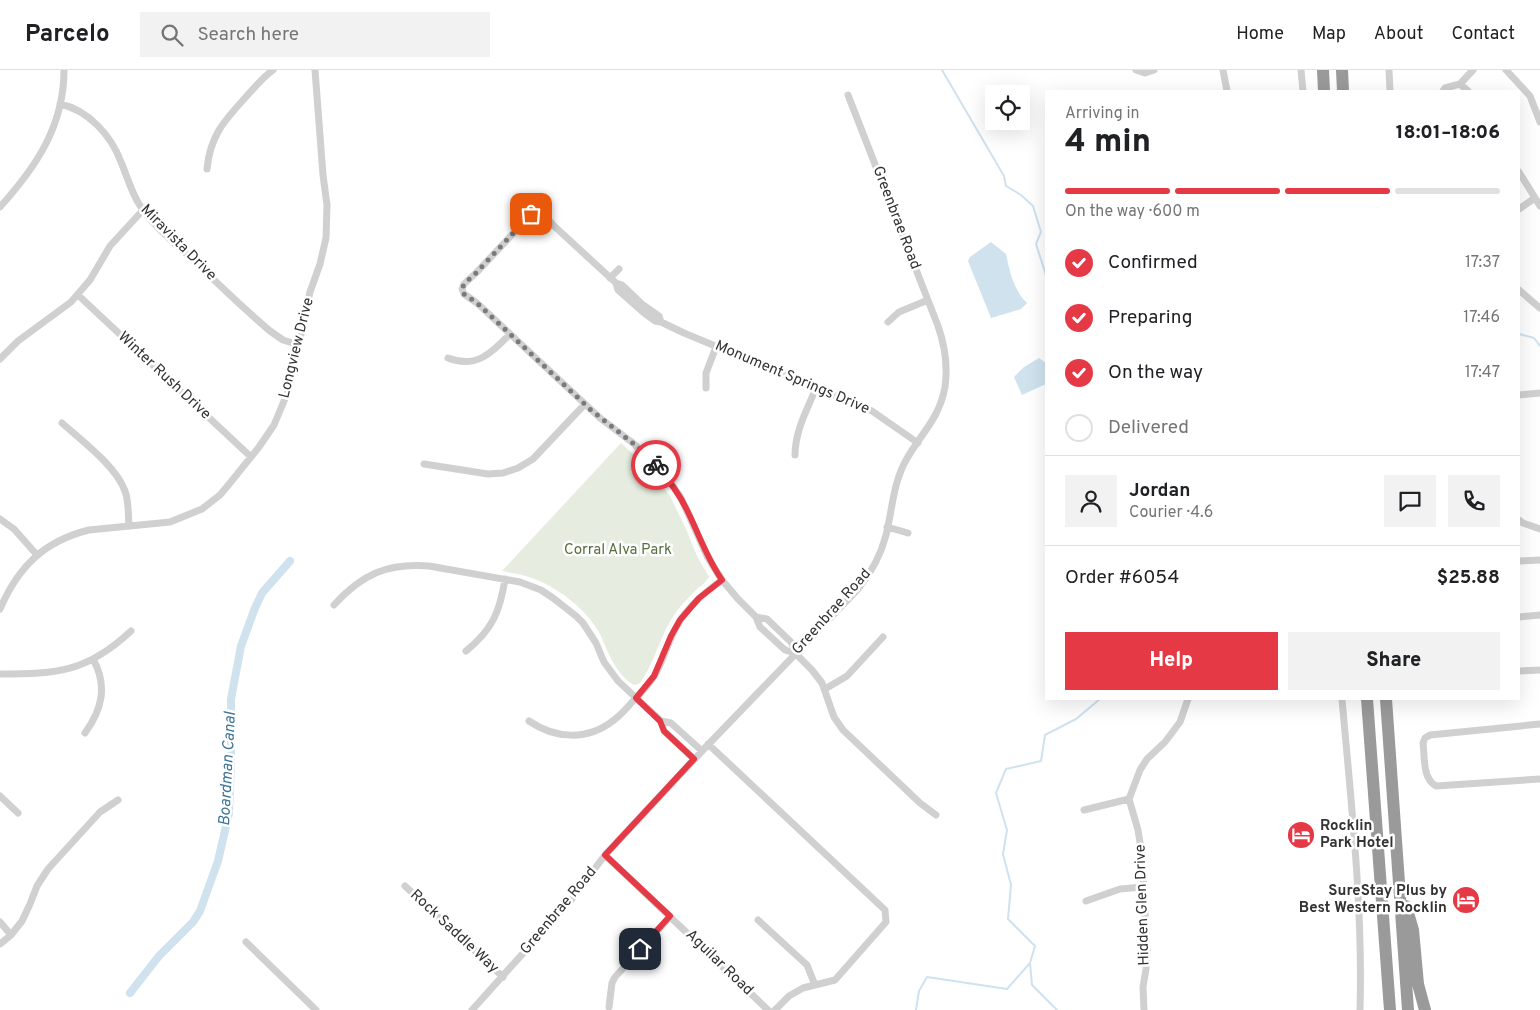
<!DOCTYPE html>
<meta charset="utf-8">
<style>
:root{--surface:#fff;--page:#f2f2f2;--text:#202124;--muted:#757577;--line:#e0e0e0;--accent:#e63946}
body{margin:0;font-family:Overpass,sans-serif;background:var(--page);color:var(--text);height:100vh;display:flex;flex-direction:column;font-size:19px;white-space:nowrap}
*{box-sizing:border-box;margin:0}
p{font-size:16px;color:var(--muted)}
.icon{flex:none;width:28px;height:28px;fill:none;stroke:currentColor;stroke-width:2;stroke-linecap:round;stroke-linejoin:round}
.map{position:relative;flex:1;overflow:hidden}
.details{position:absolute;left:1045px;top:20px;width:475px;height:610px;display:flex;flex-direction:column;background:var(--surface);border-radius:0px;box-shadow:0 5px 20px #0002}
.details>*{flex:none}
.controls{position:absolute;left:985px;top:15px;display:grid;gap:10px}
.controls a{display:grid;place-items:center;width:45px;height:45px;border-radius:0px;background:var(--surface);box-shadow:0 5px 20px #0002;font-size:25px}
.pin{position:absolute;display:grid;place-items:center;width:42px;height:42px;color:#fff;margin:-21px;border-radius:10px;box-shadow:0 2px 8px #0006}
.courier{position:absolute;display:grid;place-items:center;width:50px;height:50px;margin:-25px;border:4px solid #e63946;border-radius:50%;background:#fff;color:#222;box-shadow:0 1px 6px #0007}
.summary em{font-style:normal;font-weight:800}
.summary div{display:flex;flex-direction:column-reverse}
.summary{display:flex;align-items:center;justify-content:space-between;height:85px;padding:0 20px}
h1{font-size:32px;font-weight:800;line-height:38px}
.bar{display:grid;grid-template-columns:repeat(4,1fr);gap:8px 5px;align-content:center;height:60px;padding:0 20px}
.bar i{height:6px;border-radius:4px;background:var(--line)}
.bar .on{background:var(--accent)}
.bar p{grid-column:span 4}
.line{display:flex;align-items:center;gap:12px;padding:0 20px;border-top:1px solid var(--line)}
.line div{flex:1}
.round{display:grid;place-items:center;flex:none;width:52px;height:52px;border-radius:0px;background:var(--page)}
ol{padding:0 20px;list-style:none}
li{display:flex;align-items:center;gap:15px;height:55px}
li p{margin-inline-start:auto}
li .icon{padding:5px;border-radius:50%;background:var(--accent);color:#fff;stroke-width:4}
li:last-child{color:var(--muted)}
li i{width:28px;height:28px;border:2px solid var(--line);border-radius:50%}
.cta{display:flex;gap:10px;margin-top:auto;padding:10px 20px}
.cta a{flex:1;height:58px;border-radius:0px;background:var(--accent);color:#fff;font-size:20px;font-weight:800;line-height:58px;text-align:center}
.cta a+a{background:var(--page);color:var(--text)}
header{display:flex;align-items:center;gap:30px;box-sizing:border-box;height:70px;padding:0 25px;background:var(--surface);border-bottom:1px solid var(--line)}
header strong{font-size:24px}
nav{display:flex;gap:28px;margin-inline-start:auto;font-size:18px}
.search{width:350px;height:45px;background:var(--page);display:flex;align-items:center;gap:12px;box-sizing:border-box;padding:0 18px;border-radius:0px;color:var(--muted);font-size:19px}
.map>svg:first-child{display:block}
.green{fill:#e6ecdf}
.water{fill:#cfe2ee}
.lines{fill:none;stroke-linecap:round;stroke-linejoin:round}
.stream{stroke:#cfe2ee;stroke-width:2}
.canal{stroke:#cfe2ee;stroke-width:8}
.street{stroke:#d0d0d0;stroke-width:7}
.highway{stroke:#9a9a9a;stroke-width:12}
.done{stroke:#7a7a7a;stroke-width:5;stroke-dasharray:0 9}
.route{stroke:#e63946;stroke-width:6}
.labels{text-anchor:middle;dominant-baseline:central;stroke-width:5;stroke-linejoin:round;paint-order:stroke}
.street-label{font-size:15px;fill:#333;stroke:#fff}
.park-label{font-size:15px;fill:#56703f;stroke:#fff}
.poi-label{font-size:15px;font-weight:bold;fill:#333;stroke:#fff;text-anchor:start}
.water-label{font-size:16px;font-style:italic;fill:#3f7597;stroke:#fff}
</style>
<header>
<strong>Parcelo</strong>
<div class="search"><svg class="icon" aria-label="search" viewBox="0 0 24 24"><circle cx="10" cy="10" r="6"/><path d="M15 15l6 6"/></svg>Search here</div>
<nav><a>Home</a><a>Map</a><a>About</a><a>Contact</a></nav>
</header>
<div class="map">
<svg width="1540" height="940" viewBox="0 0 1540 940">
<rect width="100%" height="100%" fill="#fff"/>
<path class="green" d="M621 373 645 395 670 426 686 459 697 486 709 507C706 513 700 516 695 521 689 527 682 534 677 541 660 563 656 592 639 614L634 615C616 605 608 582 600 564 586 538 556 516 529 507 520 504 511 503 502 501Z"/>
<path class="water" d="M991 172 1006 184C1010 202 1013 219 1027 233L1021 239 991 248 968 191 970 187Z
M1039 288 1046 293V314L1022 325 1014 307 1024 297Z"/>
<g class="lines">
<path class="stream" d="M942 0 1004 106 1006 116 1021 125 1033 136 1041 162 1036 174 1046 205
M1519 264 1534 268 1540 276
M916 940 919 921 927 907 1007 919 1030 893
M1057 940 1032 915 1030 893 1035 876 1008 849 1011 815 1003 784 1007 760 996 723 1006 699 1041 691 1045 665 1076 649 1100 629"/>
<path class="canal" d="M130 923 159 886 193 852 200 841 218 791 229 743 231 694V629L241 576 255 538 262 523 290 491"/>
<path class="street" d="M1136 0 1145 3 1154 0
M1223 0 1227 21
M1301 0 1303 21
M1389 0 1390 21
M1506 0 1530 26 1540 52
M1460 14 1473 0
M1443 21 1445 18 1460 14 1468 21
M60 34C88 40 111 65 121 92 127 106 131 121 139 134 152 155 173 172 191 188 217 213 243 238 270 261L283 270 299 275
M207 99C210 66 224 51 245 28 254 18 262 8 273 0
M1519 102 1540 136
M532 128 538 137 553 155 616 213 618 220 644 243 655 251 661 252 684 263 872 341 918 373
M0 137C36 97 64 56 64 0
M538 137 476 203 464 214 462 219 464 224 477 233 600 348 633 373 655 394 673 416 681 428 708 488 722 510 738 529 756 547 760 557 785 580 795 583
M1519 139 1535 128
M610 208 619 199
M616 213 622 215 642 234 659 246 661 252
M1519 220 1540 238
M78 225 251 387
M888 252 899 242 928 230
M448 288C476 299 492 283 510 264
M0 289 18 271 71 232 90 210 110 176 143 140
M706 318V303L716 277
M1519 325 1540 323
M62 353C82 371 116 396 125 421 129 432 128 444 129 455
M795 385C795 361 807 340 816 318
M424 394 488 404 503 403 518 398 533 389 585 334
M0 449 14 459 37 485
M1519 450 1523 453 1540 459
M887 457 908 463
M1519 491 1540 490
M334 535C362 504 387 493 429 496L520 512 541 520 553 528 576 546 583 553 596 573 604 592 618 611 661 651 671 653 702 681
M0 539C18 497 44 471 89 460L170 452 202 439 220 425 230 413 259 377 274 355 289 319 310 222 320 194 326 168 327 135 323 105 315 0
M756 547 767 549 792 573 795 583 812 600 822 613 834 647 843 660 920 733 936 745
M1519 547 1540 545
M466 581C492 560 500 542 505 509
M1519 601 1540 600
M0 604C58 604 87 602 131 561
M825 619 847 606 883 567
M1342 629C1351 732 1363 836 1360 940
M529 651C555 669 588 671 614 650 621 645 627 638 633 631 641 623 649 615 655 605 665 587 669 567 681 549 692 533 706 522 722 510
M661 651 664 661 694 689
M1540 654 1430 665 1425 668 1423 673C1425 687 1422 708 1436 716L1540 709
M85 663C102 639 108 616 93 589
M708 674 885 840 886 852 835 910 803 918 789 926 775 940
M0 726 18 743
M1084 740 1129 729
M605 785 768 940
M405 816 503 907
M1086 831 1120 819 1143 817
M758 850 807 895 815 915
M0 852 11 865
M246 872 316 940
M0 874 11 865 22 851 30 834 37 816 48 799 100 742 118 730
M609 937 612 913 615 907 670 847
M472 940 572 829 605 785 702 681 858 519C871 503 881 485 886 465 892 441 893 416 904 394 918 366 939 351 945 317 948 296 945 276 938 256L848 25
M1144 940 1143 917 1146 899 1147 881 1142 785 1138 760 1129 729 1140 700 1147 689 1165 672 1180 652 1188 629"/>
<path class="highway" d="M1323 0 1324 21
M1342 0 1343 21
M1367 629 1390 940
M1386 629 1408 940
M1406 836 1413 860 1418 914 1425 940"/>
</g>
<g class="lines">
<path class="done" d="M531 144 476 203 464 214 462 219 464 224 477 233 591 340 644 382 656 395"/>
<path class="route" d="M640 879 670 846 605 785 694 689 664 661 660 651 636 628 654 606 671 566 680 550 699 528 722 510C706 487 699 464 687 440 679 423 668 409 656 395"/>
</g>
<defs>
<symbol id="hotel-disc" viewBox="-11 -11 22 22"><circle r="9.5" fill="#e63946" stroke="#fff"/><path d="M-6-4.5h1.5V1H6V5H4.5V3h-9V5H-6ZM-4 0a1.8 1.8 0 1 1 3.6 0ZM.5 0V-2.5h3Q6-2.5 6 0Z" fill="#fff"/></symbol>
</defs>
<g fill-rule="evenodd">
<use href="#hotel-disc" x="1285" y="749" width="32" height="32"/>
<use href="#hotel-disc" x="1450" y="814" width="32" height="32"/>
</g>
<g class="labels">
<g class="street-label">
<text transform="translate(896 148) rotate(69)">Greenbrae Road</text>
<text transform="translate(178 173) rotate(45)">Miravista Drive</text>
<text transform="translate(297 278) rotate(-76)">Longview Drive</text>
<text transform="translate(164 306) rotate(43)">Winter Rush Drive</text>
<text transform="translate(792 308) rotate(23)">Monument Springs Drive</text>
<text transform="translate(832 542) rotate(-48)">Greenbrae Road</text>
<text transform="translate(1143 835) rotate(-92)">Hidden Glen Drive</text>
<text transform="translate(559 841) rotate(-50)">Greenbrae Road</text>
<text transform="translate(454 862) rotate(43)">Rock Saddle Way</text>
<text transform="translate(719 893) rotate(44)">Aguilar Road</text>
</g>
<g class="park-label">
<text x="618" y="480">Corral Alva Park</text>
</g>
<g class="poi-label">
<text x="1320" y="756">Rocklin<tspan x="1320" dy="17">Park Hotel</tspan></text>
<text x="1447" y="821" text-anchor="end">SureStay Plus by<tspan x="1447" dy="17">Best Western Rocklin</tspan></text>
</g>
<g class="water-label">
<text transform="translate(228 699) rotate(-87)">Boardman Canal</text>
</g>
</g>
</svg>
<div class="controls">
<a><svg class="icon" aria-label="locate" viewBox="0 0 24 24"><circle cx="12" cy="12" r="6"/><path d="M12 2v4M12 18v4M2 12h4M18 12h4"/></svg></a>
</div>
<div class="pin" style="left:531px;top:144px;background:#ea580c"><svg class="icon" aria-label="bag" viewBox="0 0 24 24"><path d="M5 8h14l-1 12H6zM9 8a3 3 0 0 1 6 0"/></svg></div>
<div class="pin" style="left:640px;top:879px;background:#1f2937"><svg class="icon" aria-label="home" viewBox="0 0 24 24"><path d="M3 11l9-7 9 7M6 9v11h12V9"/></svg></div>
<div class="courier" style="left:656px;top:395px"><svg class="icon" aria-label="bike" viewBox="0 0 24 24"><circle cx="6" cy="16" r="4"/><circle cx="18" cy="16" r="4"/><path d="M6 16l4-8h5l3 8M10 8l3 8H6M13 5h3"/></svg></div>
<section class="details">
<div class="summary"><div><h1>4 min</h1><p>Arriving in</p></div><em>18:01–18:06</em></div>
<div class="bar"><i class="on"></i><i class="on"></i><i class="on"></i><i></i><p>On the way · 600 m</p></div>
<ol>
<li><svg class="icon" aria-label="check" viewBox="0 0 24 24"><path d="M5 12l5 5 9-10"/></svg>Confirmed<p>17:37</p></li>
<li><svg class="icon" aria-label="check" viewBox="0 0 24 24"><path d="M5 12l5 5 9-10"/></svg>Preparing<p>17:46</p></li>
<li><svg class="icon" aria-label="check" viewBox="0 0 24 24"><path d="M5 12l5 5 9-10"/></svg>On the way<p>17:47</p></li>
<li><i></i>Delivered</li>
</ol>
<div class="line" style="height:90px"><a class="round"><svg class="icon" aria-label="person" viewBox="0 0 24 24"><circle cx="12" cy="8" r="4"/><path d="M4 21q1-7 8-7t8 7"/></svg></a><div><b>Jordan</b><p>Courier · 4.6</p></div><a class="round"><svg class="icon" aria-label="chat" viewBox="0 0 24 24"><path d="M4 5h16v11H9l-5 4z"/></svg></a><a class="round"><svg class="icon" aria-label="phone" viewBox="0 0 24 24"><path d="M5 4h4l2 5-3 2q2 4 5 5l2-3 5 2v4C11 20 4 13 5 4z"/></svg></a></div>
<div class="line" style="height:65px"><div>Order #6054</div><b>$25.88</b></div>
<div class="cta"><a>Help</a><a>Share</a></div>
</section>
</div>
